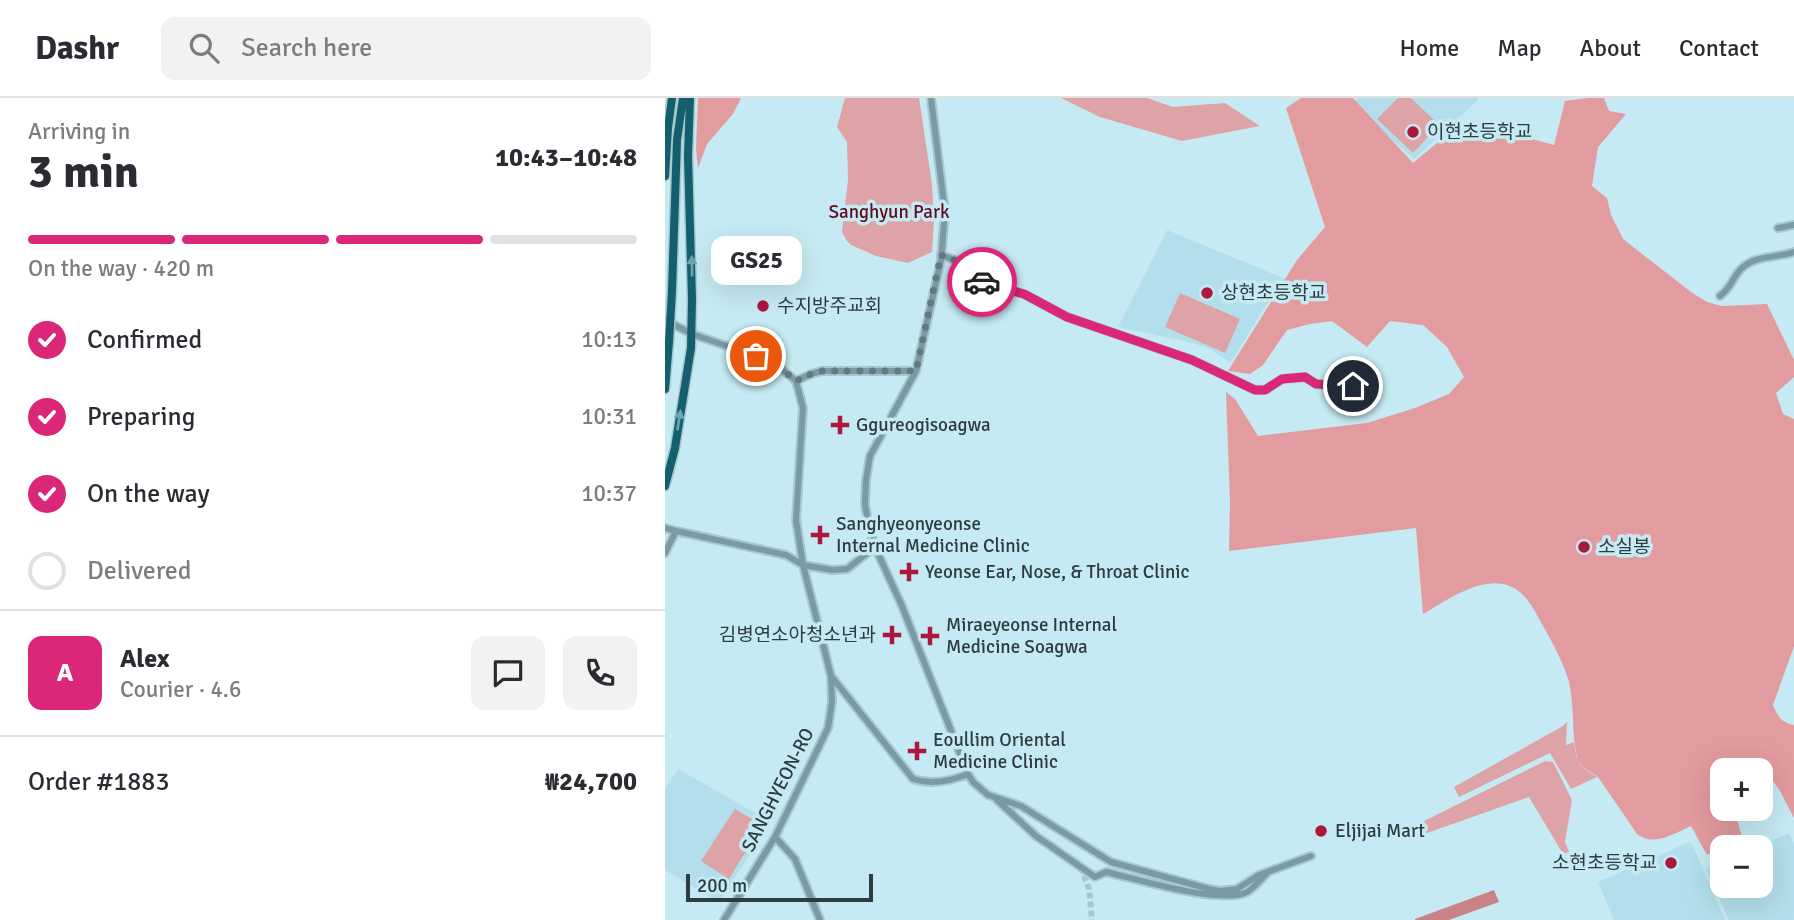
<!DOCTYPE html>
<meta charset="utf-8">
<style>
:root{--surface:#fff;--page:#f2f2f3;--text:#2b2b33;--muted:#7c7c81;--line:#e1e1e2;--accent:#db2777}
body{margin:0;font-family:Signika,"Noto Sans KR",sans-serif;background:var(--page);color:var(--text);height:100vh;display:flex;flex-direction:column;font-size:26px;white-space:nowrap}
*{box-sizing:border-box;margin:0}
p{font-size:23px;color:var(--muted)}
.icon{flex:none;width:38px;height:38px;fill:none;stroke:currentColor;stroke-width:2;stroke-linecap:round;stroke-linejoin:round}
.map{position:relative;flex:1;overflow:hidden}
.details{display:flex;flex-direction:column;background:var(--surface);width:665px}
.details>*{flex:none}
.fabs{position:absolute;left:1045px;top:660px;display:grid;gap:14px}
.fabs a{display:grid;place-items:center;width:63px;height:63px;border-radius:14px;background:var(--surface);box-shadow:0 7px 28px #0002;font-size:35px}
.scale{position:absolute;left:21px;bottom:18px;width:187px;box-sizing:border-box;padding-left:7px;border:4px solid #2e3c40;border-top:0;font-size:19px;line-height:24px;white-space:nowrap;color:#2e3c40;-webkit-text-stroke:5px #c6eaf3;paint-order:stroke}
.pin{position:absolute;display:grid;place-items:center;width:60px;height:60px;color:#fff;margin:-30px;border:4px solid #fff;border-radius:50%;box-shadow:0 2px 7px #0007}
.courier{position:absolute;display:grid;place-items:center;width:70px;height:70px;margin:-35px;border:5px solid #db2777;border-radius:50%;background:#fff;color:#222;box-shadow:0 2px 9px #0007}
.bubble{position:absolute;height:49px;border-radius:14px;background:var(--surface);box-shadow:0 7px 28px #0002;font-size:23px;font-weight:700;line-height:49px;text-align:center}
.summary em{font-style:normal;font-weight:700}
.summary div{display:flex;flex-direction:column-reverse}
.summary{display:flex;align-items:center;justify-content:space-between;height:119px;padding:0 28px}
h1{font-size:46px;font-weight:700;line-height:52px}
.bar{display:grid;grid-template-columns:repeat(4,1fr);gap:10px 7px;align-content:center;height:84px;padding:0 28px}
.bar i{height:9px;border-radius:5px;background:var(--line)}
.bar .current{background:var(--accent)}
.bar p{grid-column:span 4}
.line{display:flex;align-items:center;gap:18px;padding:0 28px;border-top:2px solid var(--line)}
.line div{flex:1}
.round{display:grid;place-items:center;flex:none;width:74px;height:74px;border-radius:14px;background:var(--page)}
ol{padding:0 28px;list-style:none}
li{display:flex;align-items:center;gap:21px;height:77px}
li p{margin-inline-start:auto}
li .icon{padding:7px;border-radius:50%;background:var(--accent);color:#fff;stroke-width:4}
li:last-child{color:var(--muted)}
li i{width:38px;height:38px;border:4px solid var(--line);border-radius:50%}
header{display:flex;align-items:center;gap:42px;box-sizing:border-box;height:98px;padding:0 35px;background:var(--surface);border-bottom:2px solid var(--line)}
header strong{font-size:33px}
nav{display:flex;gap:38px;margin-inline-start:auto;font-size:24px}
.search{width:490px;height:63px;background:var(--page);display:flex;align-items:center;gap:18px;box-sizing:border-box;padding:0 24px;border-radius:14px;color:var(--muted);font-size:26px}
main{display:flex;flex:1;min-height:0}
.map>svg:first-child{display:block}
.built{fill:#b2dfeb}
.green{fill:#dda3a6}
.forest{fill:#e29b9f}
.water{fill:#c88387}
.lines{fill:none;stroke-linecap:round;stroke-linejoin:round}
.minor-tunnel{stroke:#a8c7cf;stroke-width:6;stroke-dasharray:6 3;stroke-linecap:butt}
.minor-casing{stroke:#a8c7cf;stroke-width:10}
.major-casing{stroke:#a8c7cf;stroke-width:11}
.minor{stroke:#7a9ba4;stroke-width:6}
.major{stroke:#145f6e;stroke-width:8}
.major-bridge-casing{stroke:#a8c7cf;stroke-width:11;stroke-linecap:butt}
.major-bridge{stroke:#145f6e;stroke-width:8}
.oneway{fill:#6da4b0}
.done{stroke:#63797f;stroke-width:7;stroke-dasharray:0 12.6}
.route{stroke:#db2777;stroke-width:9}
.poi-dot{fill:#ac173b;stroke:#c6eaf3;stroke-width:2.5}
.labels{text-anchor:middle;dominant-baseline:central;stroke-width:7;stroke-linejoin:round;paint-order:stroke}
.poi-label{font-size:19px;fill:#2e3c40;stroke:#c6eaf3;text-anchor:start}
.park-label{font-size:19px;fill:#600b1e;stroke:#c6eaf3}
.street-label{font-size:19px;fill:#2e3c40;stroke:#c6eaf3}
</style>
<header>
<strong>Dashr</strong>
<div class="search"><svg class="icon" aria-label="search" viewBox="0 0 24 24"><circle cx="10" cy="10" r="6"/><path d="M15 15l6 6"/></svg>Search here</div>
<nav><a>Home</a><a>Map</a><a>About</a><a>Contact</a></nav>
</header>
<main>
<section class="details">
<div class="summary"><div><h1>3 min</h1><p>Arriving in</p></div><em>10:43–10:48</em></div>
<div class="bar"><i class="current"></i><i class="current"></i><i class="current"></i><i></i><p>On the way · 420 m</p></div>
<ol>
<li><svg class="icon" aria-label="check" viewBox="0 0 24 24"><path d="M5 12l5 5 9-10"/></svg>Confirmed<p>10:13</p></li>
<li><svg class="icon" aria-label="check" viewBox="0 0 24 24"><path d="M5 12l5 5 9-10"/></svg>Preparing<p>10:31</p></li>
<li><svg class="icon" aria-label="check" viewBox="0 0 24 24"><path d="M5 12l5 5 9-10"/></svg>On the way<p>10:37</p></li>
<li><i></i>Delivered</li>
</ol>
<div class="line" style="height:126px"><b class="round" style="background:var(--accent);color:#fff">A</b><div><b>Alex</b><p>Courier · 4.6</p></div><a class="round"><svg class="icon" aria-label="chat" viewBox="0 0 24 24"><path d="M4 5h16v11H9l-5 4z"/></svg></a><a class="round"><svg class="icon" aria-label="phone" viewBox="0 0 24 24"><path d="M5 4h4l2 5-3 2q2 4 5 5l2-3 5 2v4C11 20 4 13 5 4z"/></svg></a></div>
<div class="line" style="height:91px"><div>Order #1883</div><b>₩24,700</b></div>
</section>
<div class="map">
<svg width="1129" height="822" viewBox="0 0 1129 822">
<rect width="100%" height="100%" fill="#c6eaf3"/>
<path class="built" d="M693 0H813V2L749 61 688 7Z
M502 132 625 183 602 206 565 265 547 252 528 245 453 229Z
M13 671 106 724 54 804 0 772V691Z
M1124 735 1129 745V822H1064L1041 772 1057 765V788H1096V749H1093Z
M1024 744 1027 746 1060 822H949L933 784Z"/>
<path class="green" d="M180 0H254L267 86 269 122 267 154 243 165 211 158 186 147 182 143 177 134 183 82 182 44 172 29Z
M396 0H482L508 9 560 5 595 28 517 43 435 19Z
M733 0H746L774 27 748 55 712 21Z
M515 195 575 221 560 255 500 229Z
M902 624 901 647 909 644C912 666 913 667 932 679L906 691 885 655 794 699 789 689 898 628Z
M880 663 888 664 907 702 900 744 904 754 898 756 864 699 751 739 747 729Z
M70 711 97 727 64 781 36 763Z"/>
<path class="forest" d="M33 0H76L68 16 42 46 33 70 31 51Z
M636 0H688L748 65 783 36H849L889 47 900 3 923 0H939L944 13 961 16 933 49 927 88 942 100 946 117 958 141 1026 194 1042 204 1057 208 1102 206 1129 262V279L1111 295 1118 316 1129 321V548L1108 607C1113 619 1116 624 1129 627V720L1115 693 1101 673 1057 672V710L1069 711 1077 739 1042 757 1026 728C1008 736 989 749 972 736L933 679 918 669 913 663C906 637 910 610 904 584 898 563 887 544 877 526 871 515 865 503 856 495 827 469 784 501 758 516L751 430 564 453 565 404 561 294 570 301 593 338 702 325 750 310 784 296 799 279 782 249 758 227 725 223 702 249 667 223 645 226 622 232 598 267 585 276 563 273 632 162 660 129 621 10Z"/>
<path class="water" d="M829 792 834 804 784 822H750V821Z"/>
<g class="lines">
<path class="minor-tunnel" d="M416 769 424 791 427 822"/>
<defs>
<path id="minor" d="M266 0 280 114 276 162 251 273 205 358 201 382 200 406 204 430 210 449 237 508 303 676 308 684 323 697 356 708 446 764 544 791 555 793 572 791 594 777 646 758
M1113 130 1129 127
M276 157 292 163 303 174 318 185 359 196 402 219 527 262 590 292H600L617 281 640 279 651 286 688 288 708 294
M1055 198C1068 188 1066 181 1076 171 1089 157 1112 160 1129 154
M0 222 27 236 91 258 113 268 131 283 138 310 131 422 138 467 166 578 167 604 163 630 110 739 59 822
M131 283 146 276 157 273H251
M0 430 11 433 121 457 138 467 167 472 182 471 210 449
M0 455 11 433
M167 579 248 681C266 687 286 683 303 676
M332 702 371 738 430 779 441 774C472 781 556 807 582 794 589 790 596 781 602 775
M110 739 130 761 155 822"/>
<path id="major" d="M0 78 3 30 7 0
M7 193 12 42 18 0
M0 291 4 244
M0 388 10 350 26 250 27 201 23 58 25 0"/>
</defs>
<use href="#minor" class="minor-casing"/>
<use href="#major" class="major-casing"/>
<use href="#minor" class="minor"/>
<use href="#major" class="major"/>
<defs>
<path id="major-bridge" d="M4 244 7 193"/>
</defs>
<use href="#major-bridge" class="major-bridge-casing"/>
<use href="#major-bridge" class="major-bridge"/>
</g>
<defs><path id="oneway-solid" d="M-6-.8H1V-3.2L6.5 0L1 3.2V.8H-6Z" transform="scale(1.75)"/></defs>
<g class="oneway">
<use href="#oneway-solid" transform="translate(27 168) rotate(-91)"/>
<use href="#oneway-solid" transform="translate(14 322) rotate(-81)"/>
</g>
<g class="lines">
<path class="done" d="M91 258 113 268 131 283 146 276 157 273H251L276 157 292 163 303 174 317 184"/>
<path class="route" d="M317 184 359 196 402 219 527 262 590 292H600L617 281 640 279 651 286 688 288"/>
</g>
<g class="poi-dot">
<circle cx="748" cy="34" r="7"/>
<circle cx="542" cy="195" r="7"/>
<circle cx="98" cy="208" r="7"/>
<path d="M171.5 316.5h7v7h7v7h-7v7h-7v-7h-7v-7h7z"/>
<path d="M151.5 426.5h7v7h7v7h-7v7h-7v-7h-7v-7h7z"/>
<circle cx="919" cy="449" r="7"/>
<path d="M240.5 463.5h7v7h7v7h-7v7h-7v-7h-7v-7h7z"/>
<path d="M223.5 526.5h7v7h7v7h-7v7h-7v-7h-7v-7h7z"/>
<path d="M261.5 527.5h7v7h7v7h-7v7h-7v-7h-7v-7h7z"/>
<path d="M248.5 642.5h7v7h7v7h-7v7h-7v-7h-7v-7h7z"/>
<circle cx="656" cy="733" r="7"/>
<circle cx="1006" cy="765" r="7"/>
</g>
<g class="labels">
<g class="poi-label">
<text x="762" y="34">이현초등학교</text>
<text x="556" y="195">상현초등학교</text>
<text x="112" y="208">수지방주교회</text>
<text x="191" y="327">Ggureogisoagwa</text>
<text x="171" y="426">Sanghyeonyeonse<tspan x="171" dy="22">Internal Medicine Clinic</tspan></text>
<text x="933" y="449">소실봉</text>
<text x="260" y="474">Yeonse Ear, Nose, &amp; Throat Clinic</text>
<text x="281" y="527">Miraeyeonse Internal<tspan x="281" dy="22">Medicine Soagwa</tspan></text>
<text x="211" y="537" text-anchor="end">김병연소아청소년과</text>
<text x="268" y="642">Eoullim Oriental<tspan x="268" dy="22">Medicine Clinic</tspan></text>
<text x="670" y="733">Eljijai Mart</text>
<text x="992" y="765" text-anchor="end">소현초등학교</text>
</g>
<g class="park-label">
<text x="224" y="114">Sanghyun Park</text>
</g>
<g class="street-label">
<text transform="translate(113 692) rotate(-63)">SANGHYEON-RO</text>
</g>
</g>
</svg>
<div class="fabs">
<a>+</a>
<a>−</a>
</div>
<div class="scale">200 m</div>
<div class="pin" style="left:91px;top:258px;background:#ea580c"><svg class="icon" aria-label="bag" viewBox="0 0 24 24"><path d="M5 8h14l-1 12H6zM9 8a3 3 0 0 1 6 0"/></svg></div>
<div class="pin" style="left:688px;top:288px;background:#1f2937"><svg class="icon" aria-label="home" viewBox="0 0 24 24"><path d="M3 11l9-7 9 7M6 9v11h12V9"/></svg></div>
<div class="courier" style="left:317px;top:184px"><svg class="icon" aria-label="car" viewBox="0 0 24 24"><path d="M5 17H2v-5l4-1 3-4h7l3 4 3 1v5h-3M9 17h6M6 11h13"/><circle cx="7" cy="17" r="2"/><circle cx="17" cy="17" r="2"/></svg></div>
<div class="bubble" style="left:46px;top:138px;width:91px">GS25</div>
</div>
</main>
